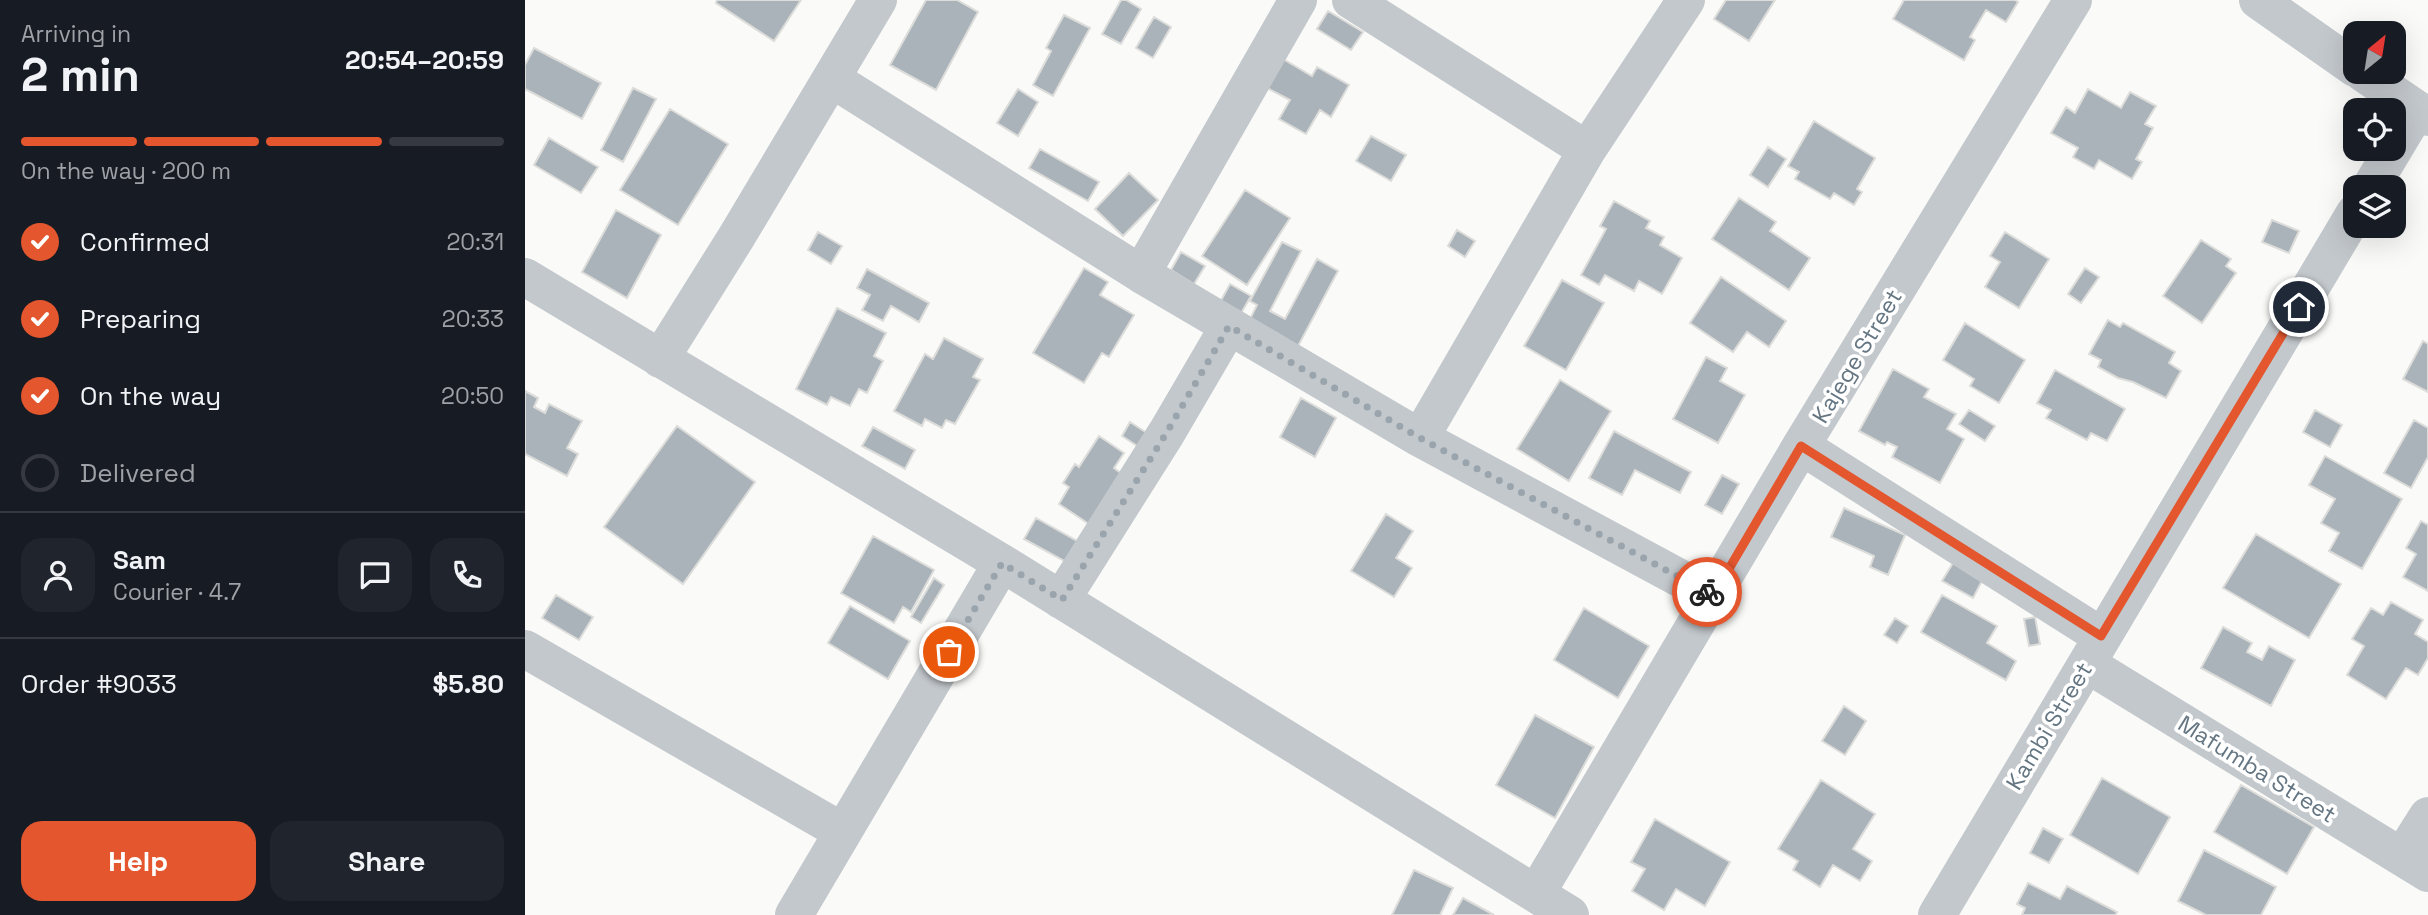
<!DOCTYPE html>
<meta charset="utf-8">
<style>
:root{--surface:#171b24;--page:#20242c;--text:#f1f3f6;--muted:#9ea1a6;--line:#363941;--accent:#e4572e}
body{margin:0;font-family:"Space Grotesk",sans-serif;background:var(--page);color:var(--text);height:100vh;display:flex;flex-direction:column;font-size:26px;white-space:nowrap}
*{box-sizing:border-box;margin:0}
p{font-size:23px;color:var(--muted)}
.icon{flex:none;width:38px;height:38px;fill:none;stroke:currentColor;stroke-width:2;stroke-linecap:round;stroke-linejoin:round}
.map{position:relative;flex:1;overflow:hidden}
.details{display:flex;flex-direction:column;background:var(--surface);width:525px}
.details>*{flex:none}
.needle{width:46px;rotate:30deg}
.tools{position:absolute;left:1818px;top:21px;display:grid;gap:14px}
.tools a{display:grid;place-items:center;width:63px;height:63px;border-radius:14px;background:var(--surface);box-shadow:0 7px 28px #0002;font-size:35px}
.pin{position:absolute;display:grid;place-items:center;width:60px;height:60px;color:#fff;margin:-30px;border:4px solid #fff;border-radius:50%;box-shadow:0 2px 7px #0007}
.courier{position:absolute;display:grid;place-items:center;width:70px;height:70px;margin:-35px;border:5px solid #e4572e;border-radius:50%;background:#fff;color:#222;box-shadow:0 2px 9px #0007}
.head em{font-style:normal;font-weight:700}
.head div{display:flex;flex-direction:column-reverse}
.head{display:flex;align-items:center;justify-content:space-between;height:119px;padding:0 21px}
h1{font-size:46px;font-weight:700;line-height:52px}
.bar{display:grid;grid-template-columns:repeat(4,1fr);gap:10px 7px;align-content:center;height:84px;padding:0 21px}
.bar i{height:9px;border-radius:5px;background:var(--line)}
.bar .on{background:var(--accent)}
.bar p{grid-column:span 4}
.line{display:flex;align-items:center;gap:18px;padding:0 21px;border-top:2px solid var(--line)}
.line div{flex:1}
.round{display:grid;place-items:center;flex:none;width:74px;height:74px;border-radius:21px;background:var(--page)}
ol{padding:0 21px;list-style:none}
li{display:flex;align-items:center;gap:21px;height:77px}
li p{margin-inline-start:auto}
li .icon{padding:7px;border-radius:50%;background:var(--accent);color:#fff;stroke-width:4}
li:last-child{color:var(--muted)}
li i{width:38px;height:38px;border:4px solid var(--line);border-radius:50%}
.primary-button{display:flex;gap:14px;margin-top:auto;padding:14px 21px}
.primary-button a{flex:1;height:80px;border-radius:21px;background:var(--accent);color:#fff;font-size:28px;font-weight:700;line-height:80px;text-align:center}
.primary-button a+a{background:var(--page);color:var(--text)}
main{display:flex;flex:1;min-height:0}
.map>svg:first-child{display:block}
.building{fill:#aab3b9;stroke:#dcdcda;stroke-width:2}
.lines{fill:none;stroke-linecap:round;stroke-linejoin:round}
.minor{stroke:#c3c8cc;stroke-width:38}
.done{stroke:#99a4ac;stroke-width:7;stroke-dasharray:0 12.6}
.route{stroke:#e4572e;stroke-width:9}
.labels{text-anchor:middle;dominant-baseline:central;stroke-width:7;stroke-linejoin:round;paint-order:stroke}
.street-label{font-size:23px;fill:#657683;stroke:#fff}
</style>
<main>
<section class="details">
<div class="head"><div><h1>2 min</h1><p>Arriving in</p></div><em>20:54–20:59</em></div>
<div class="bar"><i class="on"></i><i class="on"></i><i class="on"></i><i></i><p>On the way · 200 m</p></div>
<ol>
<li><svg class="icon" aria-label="check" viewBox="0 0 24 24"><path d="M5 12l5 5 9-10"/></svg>Confirmed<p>20:31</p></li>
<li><svg class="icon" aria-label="check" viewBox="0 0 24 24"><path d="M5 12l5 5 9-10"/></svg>Preparing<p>20:33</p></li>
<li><svg class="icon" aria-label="check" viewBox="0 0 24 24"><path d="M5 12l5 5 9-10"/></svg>On the way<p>20:50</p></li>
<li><i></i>Delivered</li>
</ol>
<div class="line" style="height:126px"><a class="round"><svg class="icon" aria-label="person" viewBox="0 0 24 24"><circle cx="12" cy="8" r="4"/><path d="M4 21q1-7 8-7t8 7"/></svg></a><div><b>Sam</b><p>Courier · 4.7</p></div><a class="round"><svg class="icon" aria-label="chat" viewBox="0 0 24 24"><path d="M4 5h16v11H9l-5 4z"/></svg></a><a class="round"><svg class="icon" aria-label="phone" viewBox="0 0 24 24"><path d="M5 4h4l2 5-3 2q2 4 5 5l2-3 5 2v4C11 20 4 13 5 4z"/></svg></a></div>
<div class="line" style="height:91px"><div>Order #9033</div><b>$5.80</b></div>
<div class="primary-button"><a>Help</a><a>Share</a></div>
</section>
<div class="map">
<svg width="1903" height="915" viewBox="0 0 1903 915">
<rect width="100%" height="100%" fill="#fafaf8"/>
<path class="building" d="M192 0H276L249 41 191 3Z
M401 0H432L453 12 411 90 365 65Z
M596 0H601L616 9 596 44 577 34Z
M1201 0H1250L1224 41 1189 19Z
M1379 0H1490L1493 2 1481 22 1461 10 1445 37 1450 40 1439 60 1368 19Z
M803 11 838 32 826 50 792 29Z
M539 15 565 28 528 96 508 85 526 51 521 48Z
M629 17 646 27 628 58 611 48Z
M9 48 76 83 57 119 0 89V65Z
M758 59 787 76 792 67 824 85 806 117 795 110 781 134 754 119 765 100 742 88Z
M108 88 131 99 98 162 76 150Z
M493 89 513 102 493 136 472 123Z
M1563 89 1596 108 1605 92 1631 106 1620 124 1628 128 1611 159 1617 162 1607 179 1574 160 1569 169 1548 157 1553 148 1526 133 1541 107 1550 113Z
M145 109 203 144 153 225 95 190Z
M1289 121 1350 158 1332 189 1337 192 1329 205 1309 193 1305 199 1270 179 1274 172 1263 166Z
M846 136 881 155 866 181 831 161Z
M24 138 73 167 56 193 9 165Z
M1243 147 1261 159 1243 187 1225 175Z
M515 149 574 182 563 201 504 168Z
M604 173 633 200 598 236 570 209Z
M720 190 765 218 722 285 677 256Z
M1214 198 1251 222 1245 231 1285 258 1264 290 1187 239Z
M1089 201 1125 221 1121 228 1139 237 1135 245 1157 258 1137 294 1114 281 1109 291 1080 275 1074 285 1056 275 1081 229 1075 226Z
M91 210 136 235 102 298 57 272Z
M1747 220 1774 231 1764 253 1737 242Z
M932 230 950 241 940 257 923 246Z
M293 232 317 246 306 264 283 250Z
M1480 232 1524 259 1494 308 1460 287 1475 262 1465 256Z
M1676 240 1706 259 1701 266 1711 273 1677 323 1638 296Z
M757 242 776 251 745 311 760 319 792 259 813 271 772 348 724 321 732 305 725 301Z
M656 252 680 266 669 284 646 270Z
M559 268 583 282 575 295 609 315 584 357 577 353 559 383 508 353Z
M1560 268 1574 277 1556 303 1543 294Z
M342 269 404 303 394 322 366 306 358 321 337 310 345 295 332 288Z
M1196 277 1261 321 1244 347 1222 332 1208 352 1165 323Z
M1037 280 1079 303 1041 370 999 346Z
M705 284 726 296 715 315 694 304Z
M312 308 361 333 349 356 358 361 342 393 334 389 325 406 306 397 302 405 271 389Z
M1583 320 1595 327 1598 323 1650 352 1644 363 1656 371 1641 398 1608 382 1593 378 1573 367 1576 360 1564 354Z
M1440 323 1500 360 1474 403 1445 386 1449 379 1418 360Z
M419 338 458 359 448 377 455 380 430 424 421 420 417 428 400 419 397 426 369 411 400 354 408 359Z
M1898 341 1903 344V392L1878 379Z
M1181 357 1202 368 1195 381 1220 395 1193 443 1148 419Z
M1368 369 1404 389 1399 397 1431 414 1422 429 1439 439 1415 483 1367 457 1372 447 1362 442 1360 445 1334 431Z
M1530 370 1600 409 1582 441 1566 433 1562 440 1521 418 1526 410 1512 403Z
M1035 380 1086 411 1044 481 992 449Z
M0 391 13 398 9 407 20 413 24 404 57 421 42 448 53 454 42 476 0 454Z
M776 398 811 418 790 457 755 437Z
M1444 410 1470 426 1460 441 1434 424Z
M1790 410 1817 425 1805 447 1778 432Z
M1889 420 1903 428V457L1886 488 1859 473Z
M605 422 625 435 617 449 597 436Z
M152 426 230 482 158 584 79 527Z
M348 427 390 450 380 469 337 446Z
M1089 431 1166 472 1155 493 1110 470 1097 495 1064 478Z
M574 436 599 453 589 468 597 474 570 528 534 504 544 487 538 483 550 464 554 467Z
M1800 456 1877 499 1837 569 1804 551 1814 533 1796 523 1810 499 1784 485Z
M1197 475 1214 484 1197 514 1180 505Z
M1319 508 1380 535 1363 575 1345 567 1349 556 1306 537Z
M861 514 888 531 871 558 887 568 869 597 826 571Z
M511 518 552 541 541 562 499 539Z
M1896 521 1903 525V591L1878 577 1891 554 1881 548Z
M1731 534 1816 584 1784 638 1698 588Z
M348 536 409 570 386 612 378 607 369 623 316 593Z
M1428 563 1458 579 1448 598 1417 581Z
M409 578 419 585 396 623 386 617Z
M31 595 68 617 54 640 17 618Z
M1417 595 1472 626 1462 643 1491 661 1481 680 1396 632Z
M1866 602 1898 620 1890 634 1903 642V658L1893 675 1881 668 1861 699 1822 675 1839 646 1827 639 1846 608 1858 615Z
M325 606 385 641 363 679 303 643Z
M1059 608 1124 646 1093 698 1029 660Z
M1510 617 1515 644 1504 646 1499 619Z
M1370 618 1383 626 1372 643 1359 635Z
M1698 627 1727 643 1722 652 1737 660 1744 646 1770 660 1746 706 1676 668Z
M1319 706 1341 721 1320 755 1297 741Z
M1010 715 1069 747 1030 818 971 785Z
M1577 778 1645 817 1613 874 1545 835Z
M1296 780 1350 814 1328 849 1347 861 1335 881 1308 865 1295 887 1268 870 1273 861 1253 849Z
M1716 785 1789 827 1762 874 1689 832Z
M1130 819 1205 862 1180 906 1151 889 1139 910 1107 891 1120 869 1106 862Z
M1518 828 1538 839 1524 863 1505 853Z
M1679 850 1751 887 1736 915H1681L1653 901Z
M889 870 928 888 915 915H867Z
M1503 883 1535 899 1542 886 1592 912 1590 915H1497L1500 908 1492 904Z
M938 898 969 915H928Z"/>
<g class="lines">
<path class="minor" d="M826 0 1062 150
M1733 0 1830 68
M1837 72 1903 117
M307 79 616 274 895 438 1188 596
M1846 187 1892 110
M616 274 773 0
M0 277 477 563 1045 915
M135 359 212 236 353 0
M895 438 1062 150 1161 0
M1276 446 1576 636
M536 600 642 432 704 326
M0 649 318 832
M1562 664 1903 873
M1877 857 1903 816
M1011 894 1276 446 1548 0
M269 915 477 563
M1412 915 1830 213"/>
</g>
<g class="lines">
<path class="done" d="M424 652 477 563 537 600 642 432 704 326 895 438 1182 592"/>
<path class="route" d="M1182 592 1188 596 1276 446 1576 636 1774 307"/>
</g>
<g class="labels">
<g class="street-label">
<text transform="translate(1332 356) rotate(-59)">Kajege Street</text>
<text transform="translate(1524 726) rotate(-59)">Kambi Street</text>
<text transform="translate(1732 769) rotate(32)">Mafumba Street</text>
</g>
</g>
</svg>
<div class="tools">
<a><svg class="needle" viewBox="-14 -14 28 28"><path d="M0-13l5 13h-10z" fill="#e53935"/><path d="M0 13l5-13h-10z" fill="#9ea1a6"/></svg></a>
<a><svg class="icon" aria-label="locate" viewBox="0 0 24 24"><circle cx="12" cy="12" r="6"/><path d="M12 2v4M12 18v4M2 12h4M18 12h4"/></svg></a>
<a><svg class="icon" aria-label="layers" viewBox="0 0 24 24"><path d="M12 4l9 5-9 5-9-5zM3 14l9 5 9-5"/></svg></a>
</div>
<div class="pin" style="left:424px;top:652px;background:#ea580c"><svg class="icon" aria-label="bag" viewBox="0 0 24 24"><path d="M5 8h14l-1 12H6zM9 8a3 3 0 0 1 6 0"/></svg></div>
<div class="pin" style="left:1774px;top:307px;background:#1f2937"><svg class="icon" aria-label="home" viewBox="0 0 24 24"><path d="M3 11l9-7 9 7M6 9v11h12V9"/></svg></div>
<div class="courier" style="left:1182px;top:592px"><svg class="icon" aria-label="bike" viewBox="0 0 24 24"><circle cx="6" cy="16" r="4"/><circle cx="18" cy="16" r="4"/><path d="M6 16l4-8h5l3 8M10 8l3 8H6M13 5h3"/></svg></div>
</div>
</main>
